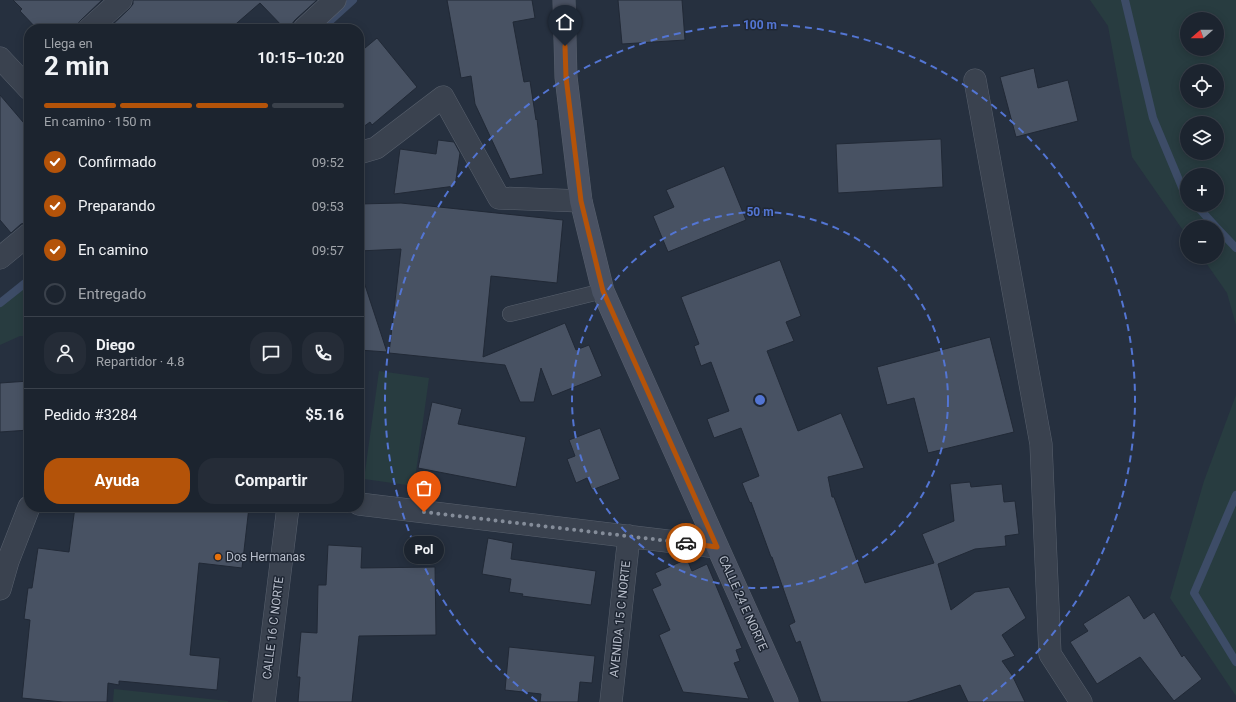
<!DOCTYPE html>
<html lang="es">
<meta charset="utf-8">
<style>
:root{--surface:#1c242f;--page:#252c37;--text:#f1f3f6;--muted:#a0a4aa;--line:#3a414b;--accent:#b45309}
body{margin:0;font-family:Roboto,sans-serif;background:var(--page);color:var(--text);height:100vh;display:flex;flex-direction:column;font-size:15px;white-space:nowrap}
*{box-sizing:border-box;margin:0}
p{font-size:13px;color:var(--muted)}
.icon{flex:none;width:22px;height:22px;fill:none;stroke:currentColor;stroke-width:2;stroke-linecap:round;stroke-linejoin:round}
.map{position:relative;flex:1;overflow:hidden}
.sheet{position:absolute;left:24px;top:24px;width:340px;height:488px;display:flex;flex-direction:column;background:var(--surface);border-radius:16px;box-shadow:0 2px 10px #0003,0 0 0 1px var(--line)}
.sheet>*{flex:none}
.needle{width:26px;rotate:250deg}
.buttons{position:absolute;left:1180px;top:12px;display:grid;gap:8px}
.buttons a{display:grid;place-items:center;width:44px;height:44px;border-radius:50%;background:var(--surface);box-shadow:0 2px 10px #0003,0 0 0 1px var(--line);font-size:20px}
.pin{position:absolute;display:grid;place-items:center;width:34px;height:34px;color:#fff;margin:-41px -17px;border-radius:50% 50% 50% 0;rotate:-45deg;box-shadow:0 0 4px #0007}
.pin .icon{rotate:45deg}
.courier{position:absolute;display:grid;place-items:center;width:40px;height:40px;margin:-20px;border:3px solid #b45309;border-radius:50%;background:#fff;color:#222;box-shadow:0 1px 5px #0007}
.bubble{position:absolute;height:28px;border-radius:14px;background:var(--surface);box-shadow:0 2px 10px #0003,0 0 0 1px var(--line);font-size:13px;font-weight:700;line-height:28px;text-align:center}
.summary em{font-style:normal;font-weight:700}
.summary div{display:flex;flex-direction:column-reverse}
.summary{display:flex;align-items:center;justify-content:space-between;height:68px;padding:0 20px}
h1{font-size:26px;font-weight:700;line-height:30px}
.bar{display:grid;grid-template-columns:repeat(4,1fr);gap:6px 4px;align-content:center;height:48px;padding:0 20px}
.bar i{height:5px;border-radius:3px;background:var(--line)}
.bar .current{background:var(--accent)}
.bar p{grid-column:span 4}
.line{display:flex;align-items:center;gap:10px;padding:0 20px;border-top:1px solid var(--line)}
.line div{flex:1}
.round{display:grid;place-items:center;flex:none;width:42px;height:42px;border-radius:16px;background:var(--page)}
ol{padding:0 20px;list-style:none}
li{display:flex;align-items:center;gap:12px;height:44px}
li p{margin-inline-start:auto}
li .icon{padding:4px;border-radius:50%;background:var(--accent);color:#fff;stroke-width:4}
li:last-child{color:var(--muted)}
li i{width:22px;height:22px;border:2px solid var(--line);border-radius:50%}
.action{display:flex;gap:8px;margin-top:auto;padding:8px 20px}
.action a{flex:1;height:46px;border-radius:16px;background:var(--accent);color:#fff;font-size:16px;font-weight:700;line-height:46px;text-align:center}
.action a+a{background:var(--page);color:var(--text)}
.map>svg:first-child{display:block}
.green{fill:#283c40;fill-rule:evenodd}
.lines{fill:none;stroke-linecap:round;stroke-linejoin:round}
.stream{stroke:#3d4c67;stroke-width:8}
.building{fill:#485263;stroke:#212936}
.lane-casing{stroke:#58606d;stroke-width:16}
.street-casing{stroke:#58606d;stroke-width:23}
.secondary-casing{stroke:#58606d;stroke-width:23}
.lane{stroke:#3a424f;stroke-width:15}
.street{stroke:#3a424f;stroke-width:22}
.secondary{stroke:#495162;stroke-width:22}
.done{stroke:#848c99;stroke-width:4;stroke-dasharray:0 7.2}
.route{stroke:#b45309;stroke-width:5}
.ring{fill:none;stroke:#5375d3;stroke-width:2;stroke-dasharray:7 5}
.food-dot{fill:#e8710a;stroke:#1f2734;stroke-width:1.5}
.labels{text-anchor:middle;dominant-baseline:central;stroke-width:3;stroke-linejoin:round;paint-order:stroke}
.poi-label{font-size:12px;fill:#b7bdca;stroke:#1f2734;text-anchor:start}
.street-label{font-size:12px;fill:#b7bdca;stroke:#1f2734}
.centre{fill:#5375d3;stroke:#1f2734;stroke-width:2}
.ring-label{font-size:12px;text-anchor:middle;font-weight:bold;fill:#5375d3;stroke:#1f2734;stroke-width:3;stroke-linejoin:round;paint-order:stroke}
</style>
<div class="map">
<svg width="1236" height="702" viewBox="0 0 1236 702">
<rect width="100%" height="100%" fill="#26303f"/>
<path class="green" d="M1090 0H1236V325L1227 293 1202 257H1217V227H1187V236L1132 157 1108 26ZM1187 19H1217V49H1187ZM1187 71H1217V101H1187ZM1187 123H1217V153H1187ZM1187 175H1217V205H1187Z
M29 279V336H20L0 345V300Z
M379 371 429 378 414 486 364 479Z
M1236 395V696L1170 598 1204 481Z
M114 689 228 701V702H113Z"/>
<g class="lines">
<path class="stream" d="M1125 0 1153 118 1184 192 1187 195
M321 29 353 0
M1196 205 1216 227
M1217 228 1236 248
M0 303 29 280
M1236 495 1194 593 1236 662"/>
</g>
<path class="building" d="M13 0H102L81 20 77 25V29H37L20 11 22 9Z
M133 0H317L295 20 288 29H285L260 3 230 29H108L129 9 133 4Z
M447 0H532L535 18 513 22 524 82 530 81 536 120 537 119 543 174 510 179 475 104 471 76 461 78Z
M618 0H682L685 40 622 44Z
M377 38 417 87 372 125 370 122 359 130V53Z
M1034 68 1038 88 1068 80 1078 121 1016 137 1000 77Z
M0 95 29 129V222L21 224 11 233 0 220Z
M941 139 943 187 838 193 836 144Z
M438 140 454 142 460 153 455 186 394 194 400 149 436 154Z
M724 166 746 220 668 252 653 216 674 207 666 190Z
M401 203 563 220 557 283 491 276 483 357 565 323 576 350 589 345 602 376 552 396 541 368 534 402H520L505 365 389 353 401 249 359 251V204Z
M780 260 801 316 786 322 794 341 767 351 798 431 841 413 864 468 828 477 832 497H834L865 583 934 563 922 534 954 521 950 484 970 482 971 487 1002 484 1004 502 1015 501 1019 534 1005 536 1006 546 975 549 938 564 951 610 975 592 1009 587 1026 618 1002 635 1015 656 1002 661 1012 675 1025 702H968L960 685 907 702H821L800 641 796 643 789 625 795 622 772 557H771L751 502 750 503 742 483 759 476 741 428 714 438 707 419 729 411 711 362 701 366 694 346 699 344 681 297Z
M359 279H363L387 352 359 350Z
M990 337 1014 432 928 453 914 398 887 405 877 367Z
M29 381V430L0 432V383Z
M432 402 462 409 458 424 526 437 516 487 418 468Z
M600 428 620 479 592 490 587 478 576 483 567 459 575 456 569 440Z
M75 507H249L242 568 199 563 190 655 220 658 217 690 119 681V685L108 683 107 702H63L22 698 30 620 24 619 28 588H32L38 548 69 552Z
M488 538 513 543 511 559 596 571 591 605 522 596 523 594 509 592 511 579 482 574Z
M328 545 362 547 361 568 435 567 436 635 359 636 352 702H298L300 677H297L301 632 317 633 318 585H326Z
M687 559 692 571 707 564 742 648 736 650 740 661 734 663 749 699 683 692 659 635 670 630 652 589 661 585 655 573Z
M1129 595 1144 619 1154 612 1182 657 1184 655 1202 679 1174 701 1140 657 1097 684 1070 642 1088 631 1083 624Z
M509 647 595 656 592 683 580 682 578 702H540L541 694 505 690Z"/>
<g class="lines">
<defs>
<path id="lane" d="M510 314 603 291"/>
<path id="street" d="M89 29 121 0
M304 29 335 0
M0 58 29 89
M975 80 1041 444 1050 654 1081 702
M359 153 376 148 443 97 499 198 581 201
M0 258 29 234
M359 504 717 547
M0 589 8 561 29 507
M264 702 288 507
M611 702 629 536"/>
<path id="secondary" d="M564 0 566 77 581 201 603 291 787 702"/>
</defs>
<use href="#lane" class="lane-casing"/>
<use href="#street" class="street-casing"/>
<use href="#secondary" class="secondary-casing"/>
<use href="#lane" class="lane"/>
<use href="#street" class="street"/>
<use href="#secondary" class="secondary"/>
</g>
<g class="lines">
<path class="done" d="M424 512 686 543"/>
<path class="route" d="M565 46 566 77 581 201 603 291 717 547 686 543"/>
</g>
<g class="ring">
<circle cx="760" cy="400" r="188"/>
<path d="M537 701A375 375 0 1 1 983 701"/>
</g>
<circle class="food-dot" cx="218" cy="557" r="4"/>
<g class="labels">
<g class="poi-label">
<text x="226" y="557">Dos Hermanas</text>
</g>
<g class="street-label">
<text transform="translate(743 603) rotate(66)">CALLE 24 E NORTE</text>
<text transform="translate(620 619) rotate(-84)">AVENIDA 15 C NORTE</text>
<text transform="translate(273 628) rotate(-83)">CALLE 16 C NORTE</text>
</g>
</g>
<circle cx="760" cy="400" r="6" class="centre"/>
<g class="ring-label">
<text x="760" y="29">100 m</text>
<text x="760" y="216">50 m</text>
</g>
</svg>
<div class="buttons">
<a><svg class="needle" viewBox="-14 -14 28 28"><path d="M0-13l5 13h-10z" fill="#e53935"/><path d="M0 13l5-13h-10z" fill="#a0a4aa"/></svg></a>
<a><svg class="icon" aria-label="locate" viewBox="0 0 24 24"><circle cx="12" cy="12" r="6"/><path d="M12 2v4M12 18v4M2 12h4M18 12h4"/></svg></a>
<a><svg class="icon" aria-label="layers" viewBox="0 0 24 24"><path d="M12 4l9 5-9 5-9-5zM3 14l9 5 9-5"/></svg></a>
<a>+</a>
<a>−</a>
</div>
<div class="pin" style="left:424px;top:512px;background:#ea580c"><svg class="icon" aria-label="bag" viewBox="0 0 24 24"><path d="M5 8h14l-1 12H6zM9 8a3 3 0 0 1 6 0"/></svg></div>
<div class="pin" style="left:565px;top:46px;background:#1f2937"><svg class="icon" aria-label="home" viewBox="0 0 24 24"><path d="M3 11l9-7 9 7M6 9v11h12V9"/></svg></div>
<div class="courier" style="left:686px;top:543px"><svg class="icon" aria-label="car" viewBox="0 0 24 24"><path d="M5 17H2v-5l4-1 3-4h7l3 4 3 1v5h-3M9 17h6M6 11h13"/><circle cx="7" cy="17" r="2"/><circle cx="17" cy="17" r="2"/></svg></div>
<div class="bubble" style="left:404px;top:536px;width:40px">Pol</div>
<section class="sheet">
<div class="summary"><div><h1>2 min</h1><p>Llega en</p></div><em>10:15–10:20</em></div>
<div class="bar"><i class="current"></i><i class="current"></i><i class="current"></i><i></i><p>En camino · 150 m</p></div>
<ol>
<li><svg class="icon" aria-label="check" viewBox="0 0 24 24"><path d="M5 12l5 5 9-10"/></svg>Confirmado<p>09:52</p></li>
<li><svg class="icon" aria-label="check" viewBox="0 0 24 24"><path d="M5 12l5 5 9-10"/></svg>Preparando<p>09:53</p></li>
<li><svg class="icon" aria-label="check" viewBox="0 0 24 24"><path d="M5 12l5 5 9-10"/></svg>En camino<p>09:57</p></li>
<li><i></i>Entregado</li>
</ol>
<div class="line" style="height:72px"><a class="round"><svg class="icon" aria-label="person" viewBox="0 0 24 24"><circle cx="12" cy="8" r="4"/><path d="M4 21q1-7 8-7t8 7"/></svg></a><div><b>Diego</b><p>Repartidor · 4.8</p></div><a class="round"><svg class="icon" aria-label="chat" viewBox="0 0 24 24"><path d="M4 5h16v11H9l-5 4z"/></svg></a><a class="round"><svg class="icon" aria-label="phone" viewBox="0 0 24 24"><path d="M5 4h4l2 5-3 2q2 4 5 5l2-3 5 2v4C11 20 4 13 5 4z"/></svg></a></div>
<div class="line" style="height:52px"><div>Pedido #3284</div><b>$5.16</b></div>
<div class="action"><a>Ayuda</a><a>Compartir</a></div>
</section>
</div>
